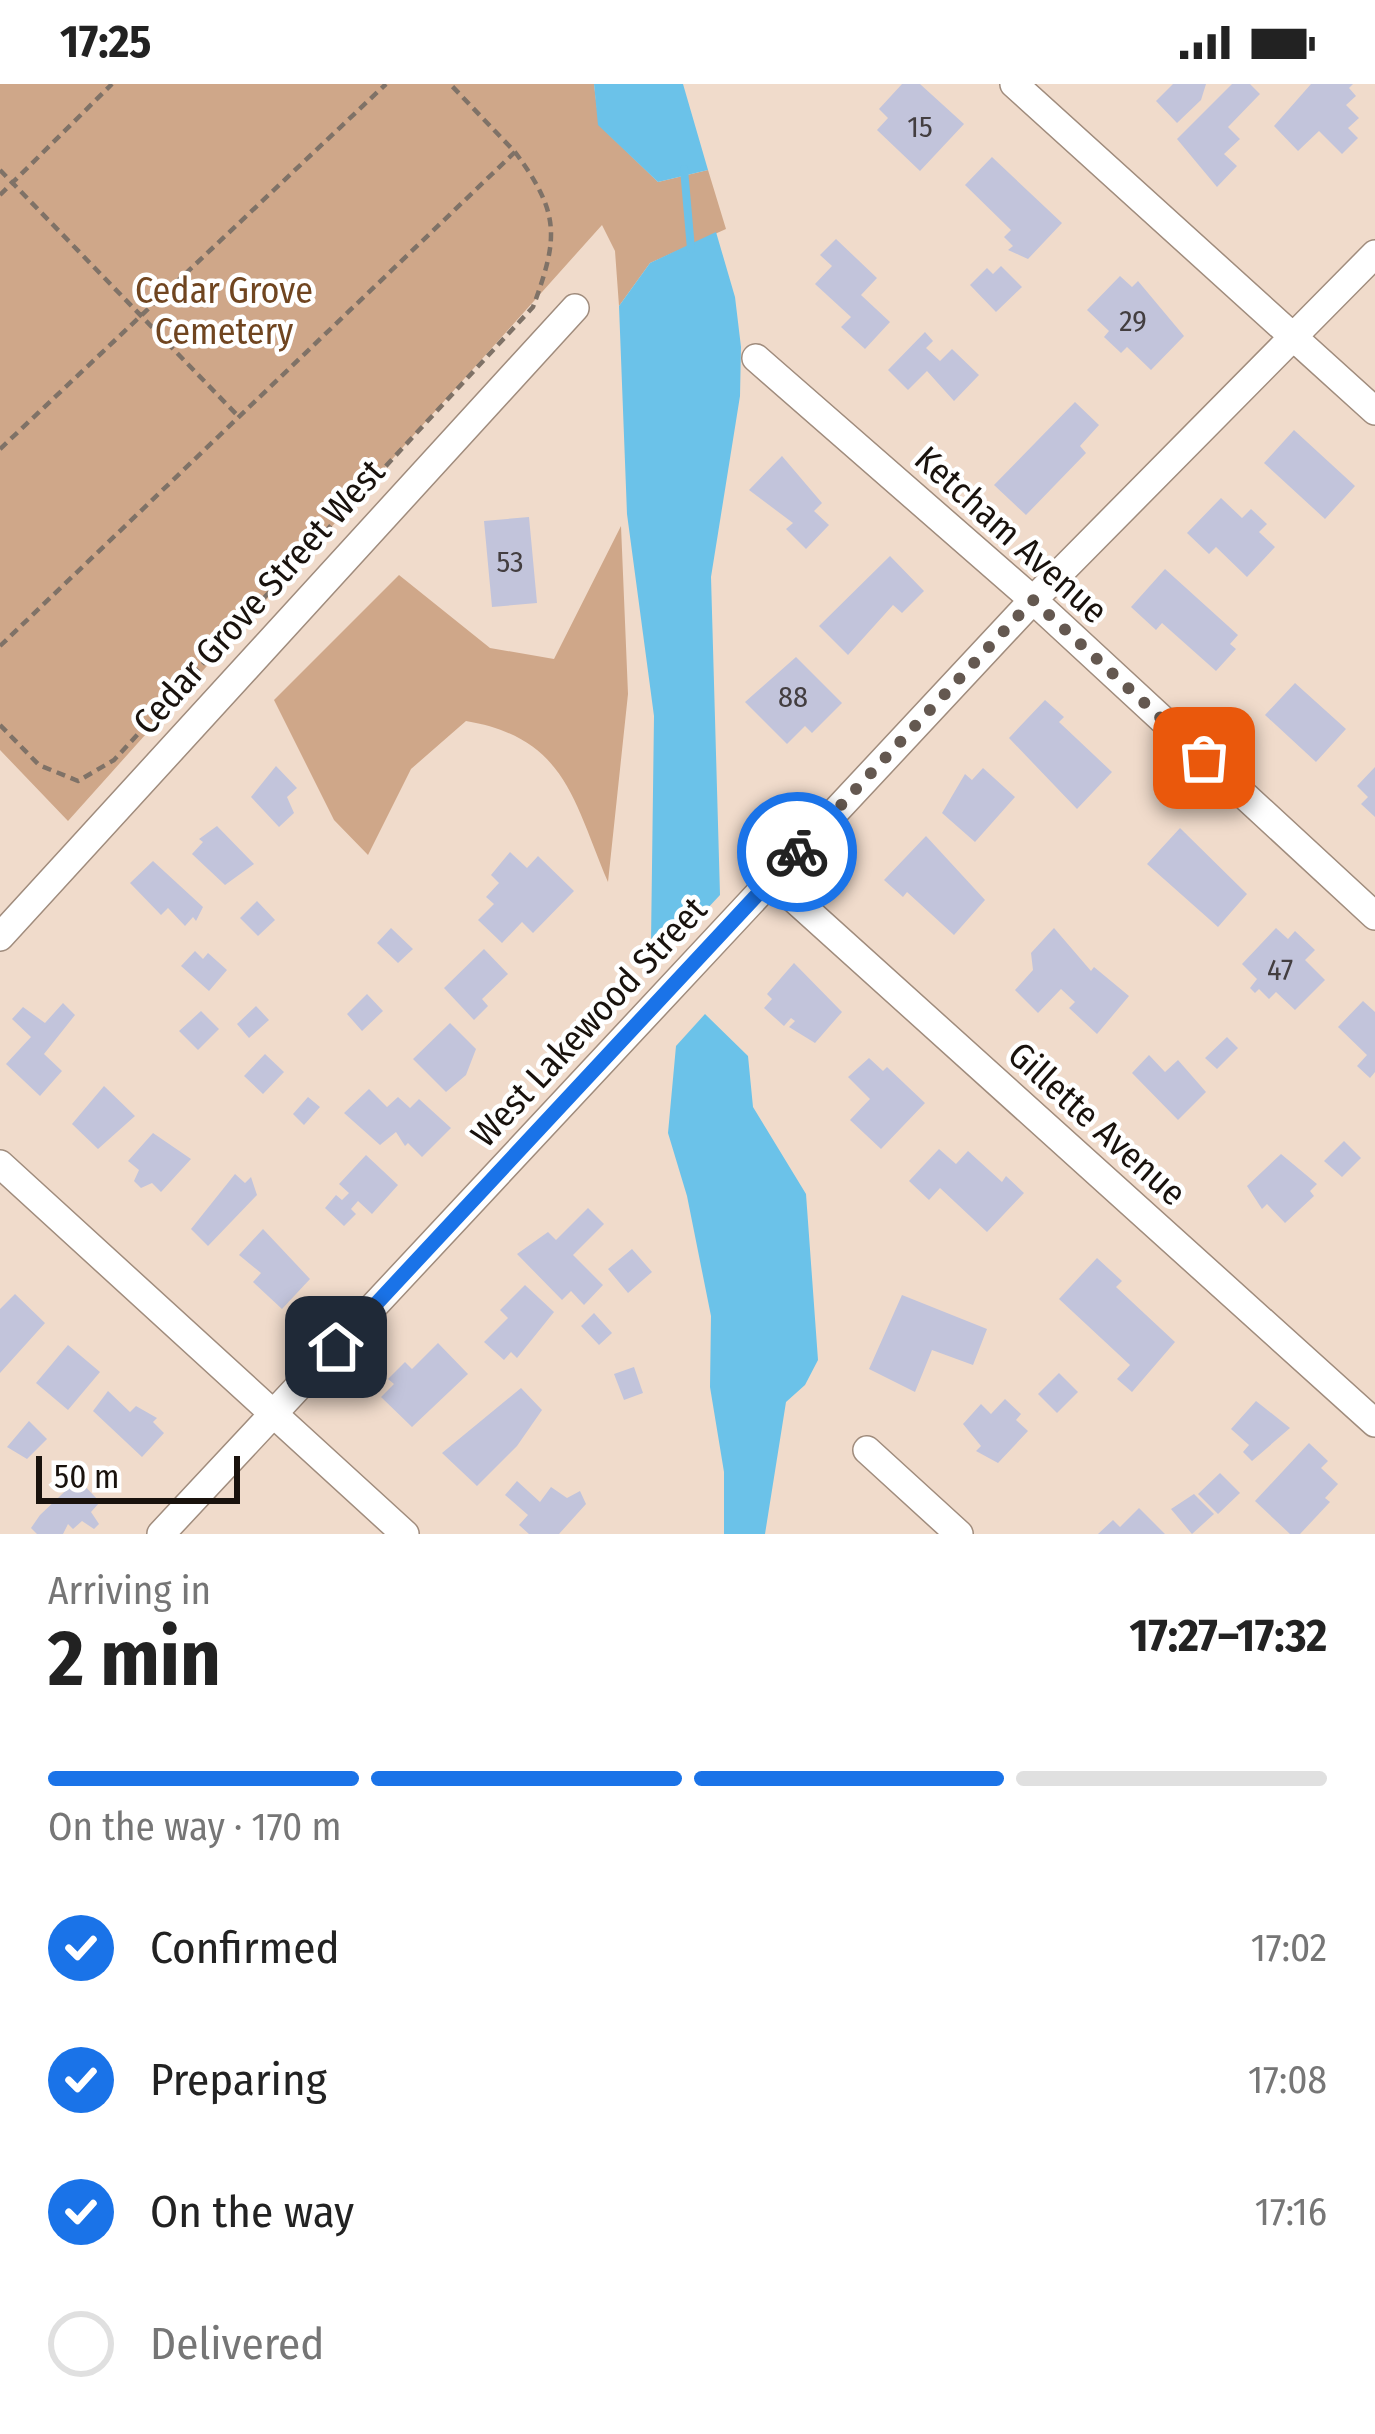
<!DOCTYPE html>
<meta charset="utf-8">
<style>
:root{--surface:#fff;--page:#f2f2f2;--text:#222;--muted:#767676;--line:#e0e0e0;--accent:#1a73e8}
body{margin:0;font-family:"Fira Sans Condensed",sans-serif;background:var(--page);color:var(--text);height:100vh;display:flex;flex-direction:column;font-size:45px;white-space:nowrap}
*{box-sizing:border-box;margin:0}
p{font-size:39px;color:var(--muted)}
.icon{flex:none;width:66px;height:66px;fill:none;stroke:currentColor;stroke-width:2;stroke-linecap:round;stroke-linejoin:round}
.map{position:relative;height:1450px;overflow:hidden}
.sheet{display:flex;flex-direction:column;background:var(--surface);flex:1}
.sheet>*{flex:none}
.scale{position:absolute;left:36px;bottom:30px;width:204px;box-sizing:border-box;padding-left:12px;border:6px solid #19120d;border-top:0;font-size:33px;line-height:42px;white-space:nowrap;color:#19120d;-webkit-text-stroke:9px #fff;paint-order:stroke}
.pin{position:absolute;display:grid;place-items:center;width:102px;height:102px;color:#fff;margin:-51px;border-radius:24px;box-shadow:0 6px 18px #0006}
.courier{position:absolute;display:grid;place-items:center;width:120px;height:120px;margin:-60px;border:9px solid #1a73e8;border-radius:50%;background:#fff;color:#222;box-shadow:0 3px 15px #0007}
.summary em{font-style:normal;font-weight:700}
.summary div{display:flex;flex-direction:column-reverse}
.summary{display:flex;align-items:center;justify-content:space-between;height:204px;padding:0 48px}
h1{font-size:78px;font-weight:700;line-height:90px}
.bar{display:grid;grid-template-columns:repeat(4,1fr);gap:18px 12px;align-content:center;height:144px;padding:0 48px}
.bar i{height:15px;border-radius:9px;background:var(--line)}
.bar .on{background:var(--accent)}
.bar p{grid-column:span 4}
ol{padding:0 48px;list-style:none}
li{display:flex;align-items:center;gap:36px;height:132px}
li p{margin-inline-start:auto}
li .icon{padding:12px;border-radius:50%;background:var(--accent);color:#fff;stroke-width:4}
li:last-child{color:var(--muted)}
li i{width:66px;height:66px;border:6px solid var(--line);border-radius:50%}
.status{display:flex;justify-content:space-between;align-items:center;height:84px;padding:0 60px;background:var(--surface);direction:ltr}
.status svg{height:33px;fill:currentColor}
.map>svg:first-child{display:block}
.green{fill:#cfa789}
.water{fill:#6bc2e9}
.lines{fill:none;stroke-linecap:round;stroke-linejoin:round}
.stream{stroke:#6bc2e9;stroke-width:8}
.building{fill:#c2c4db}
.minor-casing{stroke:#a08c7d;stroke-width:30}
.path{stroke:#7f7267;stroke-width:4.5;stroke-dasharray:9 6;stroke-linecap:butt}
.minor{stroke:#fff;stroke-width:27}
.done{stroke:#645850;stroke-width:12;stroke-dasharray:0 21.6}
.route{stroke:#1a73e8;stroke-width:15}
.labels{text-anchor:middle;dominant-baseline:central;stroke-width:9;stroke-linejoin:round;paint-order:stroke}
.number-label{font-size:30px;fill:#433e40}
.park-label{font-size:36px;fill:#704520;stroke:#fff}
.street-label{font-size:36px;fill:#19120d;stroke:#fff}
</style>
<div class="status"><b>17:25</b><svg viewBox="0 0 49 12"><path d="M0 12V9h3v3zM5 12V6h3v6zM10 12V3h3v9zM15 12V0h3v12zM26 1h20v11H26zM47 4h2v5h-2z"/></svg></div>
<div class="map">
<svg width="1375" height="1450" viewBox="0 0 1375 1450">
<rect width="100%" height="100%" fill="#f0dbcb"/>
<path class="green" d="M0 0H594L599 41 658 98 708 86 726 145 650 179 619 222 615 167 602 141 68 737 0 666Z
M621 442 628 610 608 798C573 716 566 654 466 637L411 685 368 771 334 736 274 616 399 491 490 564 554 575Z"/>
<path class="water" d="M594 0H683L708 86 658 98 598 41Z
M716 148 735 213 741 263 740 312 711 493 720 811 664 871 651 858 654 632 627 430 619 222 650 179Z
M705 930 748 972 753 1023 806 1110 818 1276 805 1301 786 1318 765 1450H724V1388L710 1303 711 1232 687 1112 668 1049 676 962Z"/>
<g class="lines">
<path class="stream" d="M684 85 691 165"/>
</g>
<path class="building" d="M902 0H920L964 40 920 87 877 46 888 34 879 25Z
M1173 0H1206L1201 16 1177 39 1156 17Z
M1232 0H1250L1260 10 1228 43 1240 55 1224 70 1237 82 1217 103 1177 55Z
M1311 0H1353L1349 4 1356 12 1346 21 1359 34 1348 44 1358 54 1342 70 1319 47 1298 67 1274 42Z
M992 73 1062 139 1028 175 1008 166 1013 162 1004 153 1011 146 965 101Z
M836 155 877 194 861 211 890 238 865 265 841 243 851 233 815 200 832 182 820 171Z
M1001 182 1022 203 996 228 970 201 987 184 993 190Z
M1120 192 1132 203 1138 197 1184 252 1151 286 1127 263 1121 269 1104 253 1109 247 1087 226Z
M925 248 933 257 926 264 940 277 952 265 979 291 954 317 927 287 908 306 888 286Z
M1075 318 1099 341 1080 362 1086 369 1026 431 994 401Z
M1294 346 1355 402 1325 435 1264 379Z
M782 372 822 419 814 427 829 441 806 465 786 445 793 439 749 406Z
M1221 414 1242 434 1251 425 1267 440 1259 448 1275 463 1247 493 1216 463 1209 470 1187 449Z
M529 433 537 519 492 523 484 437Z
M890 472 924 507 902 529 893 521 848 571 819 542Z
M1165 485 1238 551 1230 560 1236 565 1216 587 1162 539 1156 546 1131 523Z
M796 573 842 619 812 649 805 642 787 660 745 618Z
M1295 599 1346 645 1316 678 1265 631Z
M1045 616 1064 633 1059 638 1112 688 1077 725 1009 654Z
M276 682 297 704 287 713 294 729 279 743 251 713Z
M1375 683V733L1361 720 1368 713 1357 702Z
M983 684 1015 713 975 758 942 729 965 690 972 696Z
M217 742 254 780 225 801 192 770 203 758 199 755Z
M1180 744 1247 810 1218 843 1147 780Z
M926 752 985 816 954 851 907 808 903 813 884 796Z
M510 768 527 784 538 772 574 807 533 849 522 838 502 859 478 836 494 820 486 813 499 799 491 791Z
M153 777 203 823 196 837 193 833 185 842 168 824 161 831 130 799Z
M257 817 275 836 258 852 240 834Z
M391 844 413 865 398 879 377 859Z
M1054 844 1091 887 1094 883 1129 912 1097 950 1069 924 1075 918 1061 905 1038 929 1015 906 1033 886 1031 869Z
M1276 844 1288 855 1295 847 1315 866 1305 876 1325 896 1295 926 1276 908 1269 915 1259 905 1255 909 1250 904 1257 895 1242 880Z
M484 865 508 890 482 915 488 922 474 936 444 904Z
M195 867 203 875 208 869 227 886 209 907 181 882Z
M794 879 842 928 815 959 789 943 795 937 791 934 784 942 764 924 772 915 767 910Z
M367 910 383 927 362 947 347 930Z
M1363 917 1375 928V988L1370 994 1357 982 1367 971 1338 943Z
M63 919 75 931 44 970 62 987 40 1012 6 980 31 953 12 935 23 923 45 939Z
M256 922 269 936 249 954 237 940Z
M201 927 219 945 198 966 179 947Z
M450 939 476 965 466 991 446 1008 413 975Z
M1227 953 1238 964 1217 985 1205 974Z
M265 970 284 988 263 1010 244 992Z
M1149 971 1165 988 1178 976 1206 1008 1178 1036 1132 989Z
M869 974 883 987 887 983 925 1019 881 1065 850 1036 870 1015 848 993Z
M104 1002 135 1032 98 1065 72 1040Z
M369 1005 387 1023 398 1013 410 1024 419 1015 451 1044 422 1073 408 1059 405 1062 396 1048 380 1061 344 1029Z
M308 1013 320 1023 304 1041 293 1030Z
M153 1049 191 1075 161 1108 152 1099 141 1104 134 1097 139 1086 128 1077Z
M1344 1057 1361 1074 1342 1093 1324 1077Z
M939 1065 956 1080 968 1067 1002 1098 1006 1092 1024 1109 987 1148 940 1104 929 1116 909 1097Z
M1281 1070 1317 1100 1310 1107 1314 1112 1285 1139 1267 1120 1262 1125 1247 1102Z
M366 1071 398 1101 372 1130 358 1117 351 1125 356 1130 344 1142 325 1124 336 1111 342 1116 349 1109 339 1100Z
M235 1090 245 1099 251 1093 257 1111 208 1162 191 1145Z
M588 1124 604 1140 573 1171 603 1201 584 1221 571 1207 562 1216 517 1170 548 1148 556 1156Z
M263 1145 310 1195 282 1225 253 1198 261 1189 239 1171Z
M632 1165 652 1188 628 1209 608 1185Z
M1097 1174 1122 1197 1116 1203 1175 1258 1132 1308 1117 1295 1130 1281 1059 1215Z
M525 1201 554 1228 517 1274 511 1268 504 1276 484 1258 508 1234 500 1226Z
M15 1210 45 1239 0 1289V1225Z
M902 1211 987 1245 973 1281 932 1266 915 1308 869 1285Z
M594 1229 612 1249 599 1261 581 1242Z
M438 1259 468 1290 412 1343 381 1313 394 1300 388 1295 405 1278 412 1285Z
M68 1261 100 1288 68 1326 36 1299Z
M634 1283 643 1309 624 1316 614 1290Z
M1059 1289 1078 1308 1057 1329 1038 1310Z
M521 1304 542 1326 517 1362 477 1402 442 1369Z
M108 1307 130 1328 136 1322 157 1334 153 1338 164 1349 142 1373 93 1327Z
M1005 1315 1021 1330 1016 1336 1028 1347 998 1379 976 1367 981 1362 963 1340 981 1320 991 1330Z
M1256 1317 1290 1344 1252 1377 1243 1368 1249 1361 1231 1345Z
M29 1337 47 1355 27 1375 7 1363Z
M1309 1359 1328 1377 1321 1384 1338 1400 1325 1414 1330 1418 1300 1450H1290L1255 1417Z
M1220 1389 1240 1409 1218 1430 1198 1410Z
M78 1395 100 1418 91 1428 99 1440 94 1445 82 1437 73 1445 68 1440 63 1450H37L31 1444 40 1431Z
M517 1397 540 1418 551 1403 567 1414 580 1407 586 1420 559 1450H529L519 1441 528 1431 505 1411Z
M1194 1410 1214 1430 1192 1450 1171 1425Z
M1139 1424 1165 1450H1098L1113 1436 1120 1443Z"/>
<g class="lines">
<defs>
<path id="minor" d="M1014 0 1375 327
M756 274 1033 516 1375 832
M772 795 1375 1339
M0 853 575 224
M0 1080 405 1450
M867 1366 959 1450
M161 1450 1033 516 1375 170"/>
</defs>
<use href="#minor" class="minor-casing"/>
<path class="path" d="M0 86 239 333
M0 111 112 0
M0 365 386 0
M0 562 515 68 450 0
M0 641 39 681 78 697 114 676 533 223C559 153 560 129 515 68"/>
<use href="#minor" class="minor"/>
</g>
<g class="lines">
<path class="done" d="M797 768 1033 516 1204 674"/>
<path class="route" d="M336 1263 797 768"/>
</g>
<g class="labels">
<g class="number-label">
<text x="920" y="43">15</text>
<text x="1133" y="237">29</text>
<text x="510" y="478">53</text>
<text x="793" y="613">88</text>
<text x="1280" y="886">47</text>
</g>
<g class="park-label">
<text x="224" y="207">Cedar Grove<tspan x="224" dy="41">Cemetery</tspan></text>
</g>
<g class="street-label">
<text transform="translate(1011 451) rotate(42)">Ketcham Avenue</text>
<text transform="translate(259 513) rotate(-48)">Cedar Grove Street West</text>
<text transform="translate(589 938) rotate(-47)">West Lakewood Street</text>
<text transform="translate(1097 1040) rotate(42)">Gillette Avenue</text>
</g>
</g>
</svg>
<div class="scale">50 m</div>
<div class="pin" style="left:1204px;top:674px;background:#ea580c"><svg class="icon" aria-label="bag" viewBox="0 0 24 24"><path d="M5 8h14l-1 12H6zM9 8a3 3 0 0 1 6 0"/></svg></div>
<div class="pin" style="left:336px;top:1263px;background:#1f2937"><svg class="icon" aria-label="home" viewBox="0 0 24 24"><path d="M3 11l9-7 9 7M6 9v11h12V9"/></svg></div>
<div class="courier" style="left:797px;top:768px"><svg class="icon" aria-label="bike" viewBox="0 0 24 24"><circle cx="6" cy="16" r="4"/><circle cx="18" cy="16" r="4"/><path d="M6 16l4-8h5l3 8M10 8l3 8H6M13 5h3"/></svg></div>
</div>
<section class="sheet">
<div class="summary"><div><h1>2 min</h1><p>Arriving in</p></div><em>17:27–17:32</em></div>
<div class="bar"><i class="on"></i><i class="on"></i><i class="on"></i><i></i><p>On the way · 170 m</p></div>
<ol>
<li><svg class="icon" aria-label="check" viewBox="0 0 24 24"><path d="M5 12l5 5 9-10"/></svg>Confirmed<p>17:02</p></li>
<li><svg class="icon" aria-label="check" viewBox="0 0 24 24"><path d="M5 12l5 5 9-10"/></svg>Preparing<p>17:08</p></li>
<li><svg class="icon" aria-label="check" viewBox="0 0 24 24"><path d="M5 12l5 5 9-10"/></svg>On the way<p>17:16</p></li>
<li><i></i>Delivered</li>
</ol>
</section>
